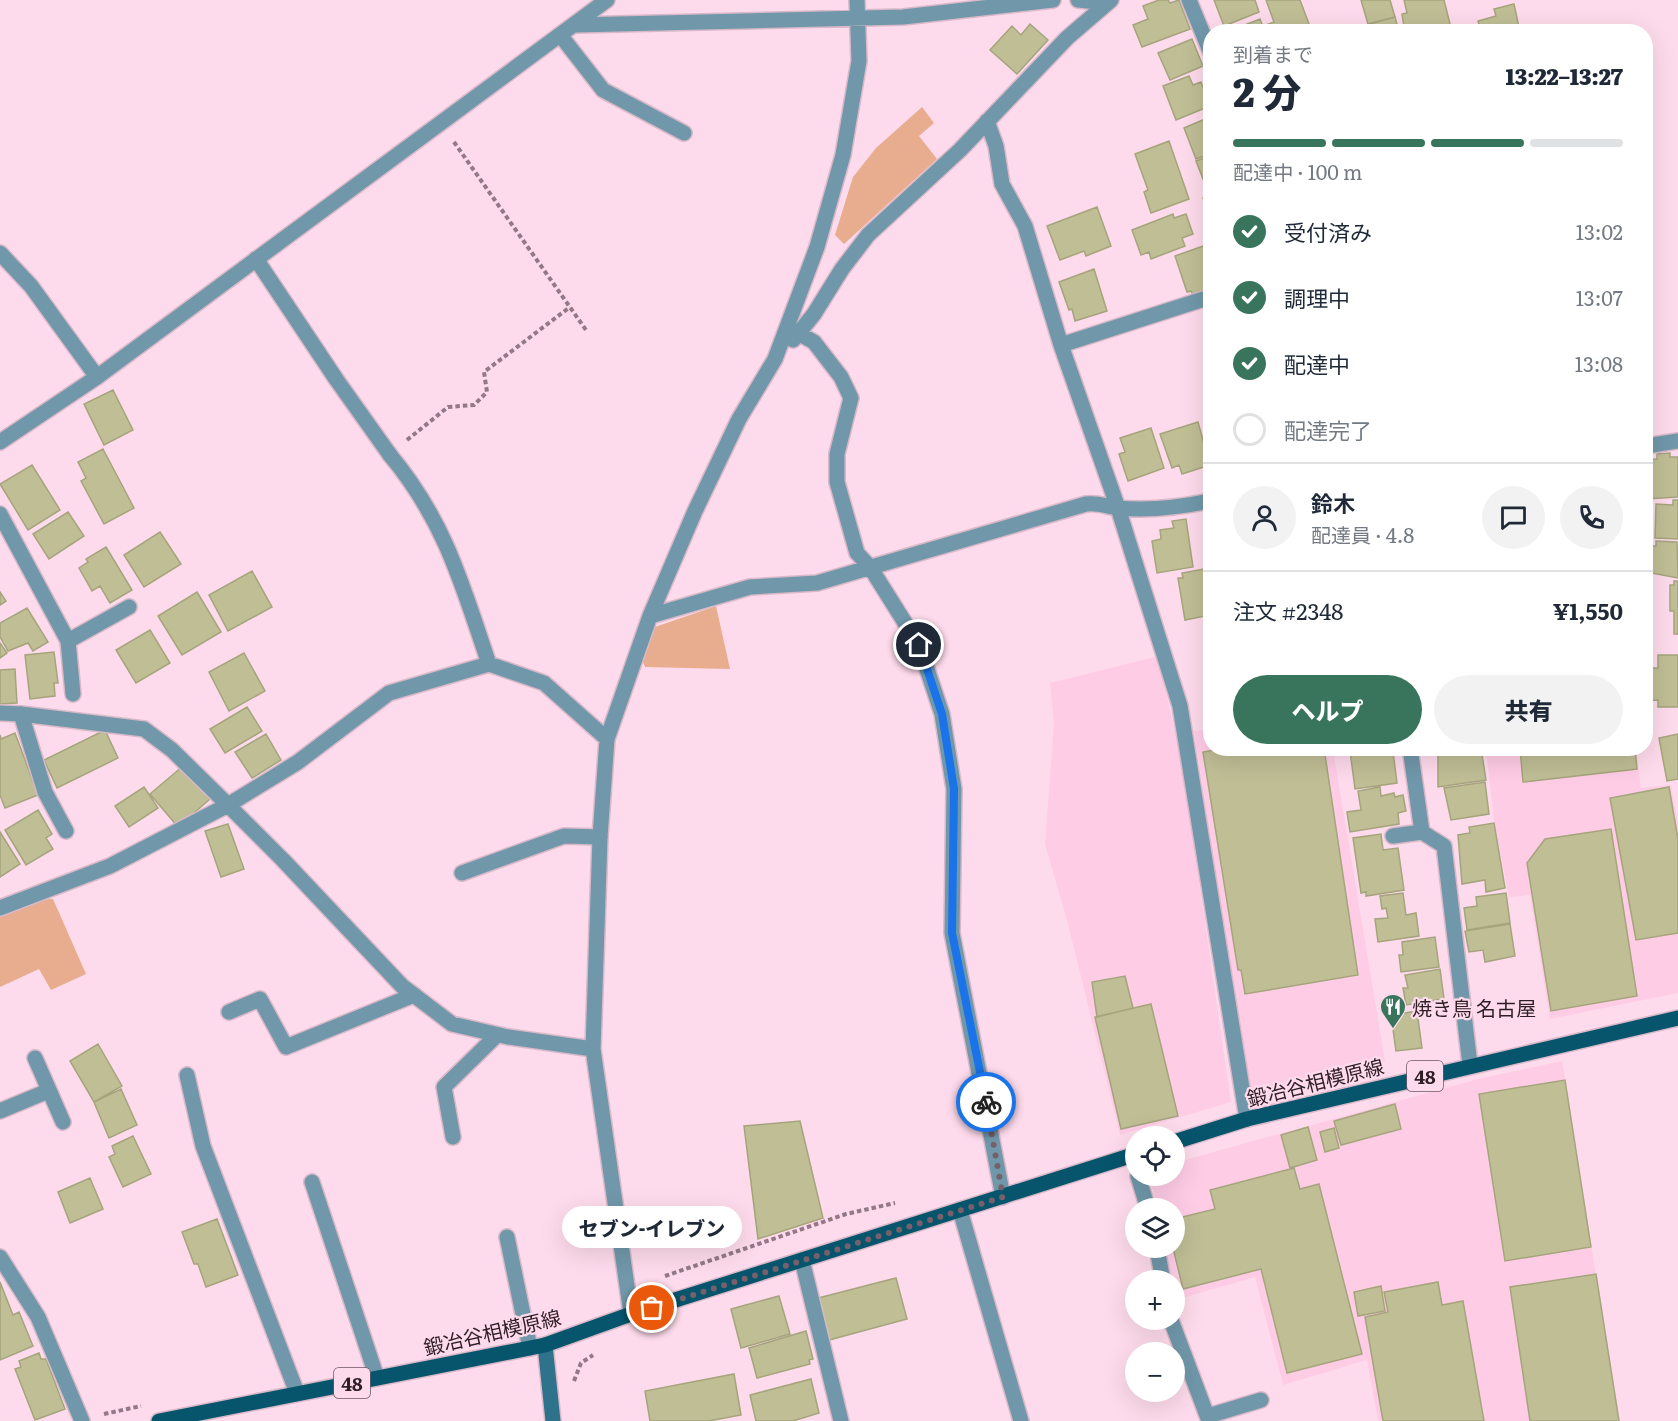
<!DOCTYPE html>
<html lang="ja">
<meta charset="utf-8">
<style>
:root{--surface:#fff;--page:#f2f2f3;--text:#1f2937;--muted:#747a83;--line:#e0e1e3;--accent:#39745d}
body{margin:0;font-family:Literata,"Noto Sans JP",serif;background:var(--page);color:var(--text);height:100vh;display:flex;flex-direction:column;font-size:22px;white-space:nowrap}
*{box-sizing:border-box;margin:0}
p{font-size:20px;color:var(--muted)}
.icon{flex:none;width:33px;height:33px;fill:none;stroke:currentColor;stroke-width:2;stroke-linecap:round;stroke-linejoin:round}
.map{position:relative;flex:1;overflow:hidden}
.side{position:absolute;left:1203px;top:24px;width:450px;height:732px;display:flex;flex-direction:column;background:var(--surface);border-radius:24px;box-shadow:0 6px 24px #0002}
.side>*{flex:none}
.buttons{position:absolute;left:1125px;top:1126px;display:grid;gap:12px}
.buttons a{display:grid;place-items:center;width:60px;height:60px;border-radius:50%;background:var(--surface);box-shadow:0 6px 24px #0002;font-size:30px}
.pin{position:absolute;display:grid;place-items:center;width:51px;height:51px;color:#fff;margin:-26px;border:3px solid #fff;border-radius:50%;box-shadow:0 2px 6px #0007}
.courier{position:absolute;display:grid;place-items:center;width:60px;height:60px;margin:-30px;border:4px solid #1a73e8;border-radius:50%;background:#fff;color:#222;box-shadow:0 2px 8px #0007}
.bubble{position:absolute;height:42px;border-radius:21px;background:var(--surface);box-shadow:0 6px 24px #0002;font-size:20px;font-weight:800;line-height:42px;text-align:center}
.headline em{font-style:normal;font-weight:800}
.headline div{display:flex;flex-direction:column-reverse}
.headline{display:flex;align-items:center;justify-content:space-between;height:102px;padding:0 30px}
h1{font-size:39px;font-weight:800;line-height:45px}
.bar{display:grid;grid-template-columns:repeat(4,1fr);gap:9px 6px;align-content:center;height:72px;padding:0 30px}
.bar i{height:8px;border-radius:4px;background:var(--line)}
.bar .on{background:var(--accent)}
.bar p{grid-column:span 4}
.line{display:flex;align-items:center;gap:15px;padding:0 30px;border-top:2px solid var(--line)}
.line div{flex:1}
.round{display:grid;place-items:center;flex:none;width:63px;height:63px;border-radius:32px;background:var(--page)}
ol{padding:0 30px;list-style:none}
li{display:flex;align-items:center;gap:18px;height:66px}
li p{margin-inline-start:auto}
li .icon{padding:6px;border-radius:50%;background:var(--accent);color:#fff;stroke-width:4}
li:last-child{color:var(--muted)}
li i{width:33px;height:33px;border:3px solid var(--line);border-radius:50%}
.button{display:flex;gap:12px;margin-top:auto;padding:12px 30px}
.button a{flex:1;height:69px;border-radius:36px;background:var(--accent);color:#fff;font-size:24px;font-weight:800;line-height:69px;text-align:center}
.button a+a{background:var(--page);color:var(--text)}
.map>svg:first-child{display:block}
.built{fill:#ffcce6}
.green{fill:#e8ac8f}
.building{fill:#bfbe95;stroke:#a5a47c;stroke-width:1.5}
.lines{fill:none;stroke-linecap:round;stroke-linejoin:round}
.lane-casing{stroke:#d9b9c8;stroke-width:18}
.street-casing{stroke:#d9b9c8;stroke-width:18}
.secondary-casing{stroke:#d9b9c8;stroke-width:18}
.primary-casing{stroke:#d9b9c8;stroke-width:18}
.path{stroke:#927985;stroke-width:4;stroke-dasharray:4.5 3;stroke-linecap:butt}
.lane{stroke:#7098aa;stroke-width:15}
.street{stroke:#7098aa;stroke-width:15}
.secondary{stroke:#2f728c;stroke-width:15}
.primary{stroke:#06556d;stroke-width:15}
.done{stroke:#77606b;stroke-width:6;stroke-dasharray:0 10.8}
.route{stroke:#1a73e8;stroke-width:8}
.labels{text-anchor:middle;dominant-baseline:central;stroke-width:4.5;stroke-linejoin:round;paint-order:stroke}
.shield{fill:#fedbec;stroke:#6c5761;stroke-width:1.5}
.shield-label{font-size:18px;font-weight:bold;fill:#2e1e26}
.poi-label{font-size:20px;fill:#2e1e26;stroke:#fedbec;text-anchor:start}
.street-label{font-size:20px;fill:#2e1e26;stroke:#fedbec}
</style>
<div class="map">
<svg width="1678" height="1421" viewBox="0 0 1678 1421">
<rect width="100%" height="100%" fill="#fedbec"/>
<path class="built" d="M1158 656 1182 763 1231 1102 1120 1135 1068 924 1045 844 1054 724 1050 683Z
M1210 729V748L1333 749 1385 1061 1259 1094 1248 1087 1194 731Z
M1486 749H1636L1641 788 1671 785 1678 824V993L1550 1019 1530 895 1509 897 1494 820Z
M1562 1061 1619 1421H1378L1367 1360 1283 1385 1255 1277 1175 1300 1174 1281H1172L1166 1248H1174V1209H1158L1149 1176H1174L1175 1163 1188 1159 1478 1079Z"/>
<path class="green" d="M922 107 934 123 919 136 937 159 844 244 835 235 853 177 876 148Z
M716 606 730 669 645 667 643 662 655 627Z
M32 899H53L86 974 51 990 39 969 0 987V913Z"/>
<path class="building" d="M1159 0H1168L1170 3 1179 0 1190 29 1142 47 1133 25 1148 19 1143 6Z
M1214 0H1255L1259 12 1224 26Z
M1266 0H1300L1312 32H1269L1266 25 1274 22Z
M1361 0H1390L1395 17 1368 24Z
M1404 0H1444L1452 32H1400L1399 28 1404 27 1402 14 1407 13Z
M1514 4 1520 32H1481L1478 21 1496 16 1494 9Z
M1395 17 1399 32H1367L1366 25Z
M1260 19 1265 32H1227Z
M1030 24 1048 40 1017 74 990 50 1012 26 1021 35Z
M1192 39 1203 66 1170 80 1158 53Z
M1189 76 1193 85 1201 82 1210 106 1176 120 1163 86Z
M1210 117V154L1196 159 1184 128Z
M1169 141 1189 199 1151 213 1144 192 1148 190 1135 154Z
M1210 156V190L1208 192 1196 161Z
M1210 195V216L1203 198Z
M1097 207 1111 246 1086 256 1084 251 1060 260 1047 226Z
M1173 214 1174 218 1186 214 1193 234 1182 238 1185 246 1151 259 1149 252 1141 255 1132 230Z
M1206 245 1210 260V289L1193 295 1191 291 1187 292 1175 256Z
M1094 269 1107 311 1075 321 1072 309 1069 310 1059 282Z
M113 390 133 430 104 445 84 404Z
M1198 422 1210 465 1182 474 1179 465 1172 468 1160 434Z
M1151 428 1164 468 1128 481 1119 454 1125 452 1120 438Z
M103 449 134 508 104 524 81 481 86 478 78 462Z
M1670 453V457H1678V497L1646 499V460L1657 459V454Z
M32 465 60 510 28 530 0 484Z
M1673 500H1678V539L1655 538 1656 504 1673 505Z
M68 512 84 536 49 559 33 534Z
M1210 517V541L1207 518Z
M1186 519 1193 567 1157 573 1152 541 1161 539 1160 530 1174 528 1172 521Z
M160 532 181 564 144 587 124 555Z
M1656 541 1677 542 1678 578 1646 572 1648 546H1656Z
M106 547 132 590 110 603 100 586 92 591 79 568 88 562 86 559Z
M1210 568V615L1185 620 1178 578H1183L1182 573Z
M252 571 272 607 228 631 209 595Z
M1674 581H1678V634H1674V611H1670V585H1674Z
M0 592 6 601 0 605Z
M197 592 221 632 182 655 158 616Z
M27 608 48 642 33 651 28 643 8 651 0 637V623Z
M150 630 170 663 136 683 116 650Z
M0 643 7 653 0 658Z
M54 652 58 683H54L55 696 30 699 25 655Z
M244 653 265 691 229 711 209 672Z
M1658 655H1678V707H1658V700L1646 701V668H1658Z
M15 669 17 703 0 704V670Z
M247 707 262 731 225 753 210 729Z
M105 730 118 758 57 788 44 760Z
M15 733 38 795 5 808 0 795V735L1 739Z
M266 734 281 760 252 778 235 752Z
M1678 734V779L1667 781 1659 738Z
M1225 748H1324L1358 975 1245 994 1241 970H1238L1203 752Z
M1371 748 1372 755 1393 752 1397 783 1355 789 1350 751Z
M1463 748H1481L1486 780 1438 787V752Z
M1520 748H1635L1637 769 1523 782Z
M183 766 210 799 178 827 150 794Z
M1485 782 1489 814 1451 820 1444 788Z
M144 787 158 808 129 827 115 806Z
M1380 787 1381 796 1394 793 1395 797 1403 795 1406 811 1398 813 1399 824 1350 832 1347 812 1361 810 1358 791Z
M1669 787 1678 839V933L1636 940 1610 798Z
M38 810 52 834 46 838 53 849 26 865 5 830Z
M1494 823 1505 888 1486 892 1485 880 1462 884 1458 835 1470 833 1469 827Z
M228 824 244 869 221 877 205 831Z
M1611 829 1637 996 1551 1011 1527 863 1545 839Z
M0 832 20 864 0 877Z
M1381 834 1383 850 1398 848 1404 890 1366 896V892L1361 893 1353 838Z
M1403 893 1406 915 1416 913 1419 936 1378 942 1375 919 1388 918 1386 908 1382 909 1380 896Z
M1506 893 1510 923 1467 930 1464 908 1477 906 1476 897Z
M1510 924 1515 956 1485 962 1483 950 1469 952 1465 931Z
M1435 937 1439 967 1401 972 1399 955H1403L1402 942Z
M1440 969 1444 999 1406 1005 1403 988H1408L1405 975Z
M1125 976 1133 1008 1097 1017 1092 982Z
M1151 1004 1178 1116 1121 1129 1095 1017Z
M1417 1011 1422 1048 1396 1051 1391 1015Z
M98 1044 122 1086 94 1102 70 1061Z
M1565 1080 1591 1247 1505 1261 1479 1094Z
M121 1089 137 1125 109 1138 94 1102Z
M1395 1104 1401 1129 1341 1145 1334 1121Z
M800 1121 823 1218 758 1239 744 1126Z
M1308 1127 1317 1160 1290 1168 1281 1135Z
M1334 1128 1339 1148 1325 1152 1320 1132Z
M133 1136 151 1174 123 1187 109 1157 115 1154 112 1146Z
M1294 1168 1300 1189 1319 1184 1362 1354 1287 1373 1261 1269 1183 1289 1173 1248 1174 1219 1215 1209 1210 1190Z
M90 1178 103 1209 70 1223 58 1192Z
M217 1219 238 1275 206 1287 198 1264H194L182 1232Z
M1596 1274 1619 1421H1530L1510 1287Z
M896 1278 907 1319 829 1340 818 1298Z
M0 1282 13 1315 19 1312 33 1346 0 1360Z
M1438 1282 1442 1305 1463 1301 1484 1421H1383L1365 1317 1388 1312 1384 1292Z
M1381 1286 1385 1311 1358 1316 1354 1292Z
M779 1296 790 1334 741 1348 731 1309Z
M806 1331 813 1359 809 1360 810 1364 757 1378 749 1348Z
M39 1353 41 1359H46L65 1409 35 1420 15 1369 21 1367 19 1361Z
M734 1374 741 1415 709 1421H650L645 1391Z
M811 1379 819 1413 793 1421H756L750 1395Z"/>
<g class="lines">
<defs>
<path id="lane" d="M1189 0 1210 51
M561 36 603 90 684 133
M0 253 31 286 97 377
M256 259 336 379 390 455
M0 514 68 641 73 694
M68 641 129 607
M66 831 45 792 21 714 144 729 172 750 228 805
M1393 836 1422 832
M462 873 564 836 600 837
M229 1012 260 999 286 1047 414 995
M35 1058 63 1122
M187 1075 203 1146 297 1393
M0 1111 48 1091
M453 1137 444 1087 497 1035
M312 1182 377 1378
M507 1237 530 1348
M0 1257 38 1317 82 1421
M1208 1416 1261 1400"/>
<path id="street" d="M1078 0 1107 3
M576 25 903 17 1053 0
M987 121 996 146 1002 184 1025 226 1061 345 1118 508 1180 706 1247 1119
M798 333 814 342 841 377 851 398 837 454V482L857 553 870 567 919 645 942 714 954 789 952 933 1003 1197
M793 340 814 314 842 269 868 235 960 150 1067 38 1111 0
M1061 345 1210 297
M0 442 97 377 607 0
M1646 446 1678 441
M390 455C445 521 462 584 489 664L544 683 607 739
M650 616 750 587 817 583 1086 504C1098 502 1107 507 1119 508 1149 511 1181 507 1210 501
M0 713 21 714
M1410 748 1422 832 1444 846 1470 1065
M228 805 283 860 402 986 452 1024 508 1037 593 1049
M0 908 110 866 228 805 298 762 389 693 489 664
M1138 1176 1148 1209
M960 1210 1021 1421
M1157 1248 1163 1281
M802 1260 841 1421
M631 1314 593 1049 600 837 607 739 650 616 695 511 739 419 775 359 817 247 843 155 859 61 857 0
M1171 1320 1209 1421"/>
<path id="secondary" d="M545 1345 553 1421"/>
<path id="primary" d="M1174 1142 1247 1119 1678 1018
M159 1421 545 1345 631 1314 1136 1154"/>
</defs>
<use href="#lane" class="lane-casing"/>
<use href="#street" class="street-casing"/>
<use href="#secondary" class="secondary-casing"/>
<use href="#primary" class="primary-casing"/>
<path class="path" d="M454 142 586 330
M407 440 448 407 474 405 487 392 484 372 570 307
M665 1276 846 1214 895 1203
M574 1381 581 1363 593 1355
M104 1414 141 1406"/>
<use href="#lane" class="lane"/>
<use href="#street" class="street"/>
<use href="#secondary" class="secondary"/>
<use href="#primary" class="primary"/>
</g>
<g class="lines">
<path class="done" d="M652 1308 1003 1197 986 1102"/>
<path class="route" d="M919 645 942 714 954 789 952 933 986 1102"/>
</g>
<defs>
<symbol id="restaurant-pin" viewBox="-11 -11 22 30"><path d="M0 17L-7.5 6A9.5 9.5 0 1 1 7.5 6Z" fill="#39745d" stroke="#fedbec"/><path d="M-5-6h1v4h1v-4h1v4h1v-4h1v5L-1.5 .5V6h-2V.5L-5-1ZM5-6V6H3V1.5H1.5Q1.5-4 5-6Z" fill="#fff"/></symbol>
</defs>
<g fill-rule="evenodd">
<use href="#restaurant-pin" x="1378" y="992" width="30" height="40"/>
</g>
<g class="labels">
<g class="shield">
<rect x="1407" y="1061" width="36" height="30" rx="4.5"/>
<rect x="334" y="1368" width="36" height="30" rx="4.5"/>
</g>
<g class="shield-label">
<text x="1425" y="1076">48</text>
<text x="352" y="1383">48</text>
</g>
<g class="poi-label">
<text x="1412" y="1007">焼き鳥 名古屋</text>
</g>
<g class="street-label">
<text transform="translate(1315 1081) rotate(-14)">鍛冶谷相模原線</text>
<text transform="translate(492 1331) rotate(-13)">鍛冶谷相模原線</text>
</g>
</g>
</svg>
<div class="buttons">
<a><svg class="icon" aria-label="locate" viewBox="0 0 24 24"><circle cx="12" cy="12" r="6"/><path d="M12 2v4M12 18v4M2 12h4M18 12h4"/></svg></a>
<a><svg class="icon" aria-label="layers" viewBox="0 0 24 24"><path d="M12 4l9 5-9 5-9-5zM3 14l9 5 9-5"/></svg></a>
<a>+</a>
<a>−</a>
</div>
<div class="pin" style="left:652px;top:1308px;background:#ea580c"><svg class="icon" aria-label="bag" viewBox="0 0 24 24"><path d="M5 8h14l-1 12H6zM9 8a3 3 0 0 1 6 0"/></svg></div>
<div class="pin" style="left:919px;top:645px;background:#1f2937"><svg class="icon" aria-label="home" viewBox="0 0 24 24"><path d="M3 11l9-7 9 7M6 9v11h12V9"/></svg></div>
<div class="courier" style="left:986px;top:1102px"><svg class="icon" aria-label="bike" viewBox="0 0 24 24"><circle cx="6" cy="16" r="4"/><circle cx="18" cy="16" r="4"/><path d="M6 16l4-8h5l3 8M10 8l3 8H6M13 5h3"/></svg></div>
<div class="bubble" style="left:562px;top:1206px;width:180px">セブン-イレブン</div>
<section class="side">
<div class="headline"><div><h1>2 分</h1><p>到着まで</p></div><em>13:22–13:27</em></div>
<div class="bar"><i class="on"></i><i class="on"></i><i class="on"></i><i></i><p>配達中 · 100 m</p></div>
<ol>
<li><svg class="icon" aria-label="check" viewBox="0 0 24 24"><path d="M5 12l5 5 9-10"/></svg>受付済み<p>13:02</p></li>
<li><svg class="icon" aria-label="check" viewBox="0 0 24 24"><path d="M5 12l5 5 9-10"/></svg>調理中<p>13:07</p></li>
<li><svg class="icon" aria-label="check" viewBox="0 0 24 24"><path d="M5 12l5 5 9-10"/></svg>配達中<p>13:08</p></li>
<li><i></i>配達完了</li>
</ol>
<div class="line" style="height:108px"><a class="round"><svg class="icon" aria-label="person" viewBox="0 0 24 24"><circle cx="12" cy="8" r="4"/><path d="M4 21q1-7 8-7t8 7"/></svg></a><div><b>鈴木</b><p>配達員 · 4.8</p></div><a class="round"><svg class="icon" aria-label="chat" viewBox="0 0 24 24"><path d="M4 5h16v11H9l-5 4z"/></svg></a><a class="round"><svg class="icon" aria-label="phone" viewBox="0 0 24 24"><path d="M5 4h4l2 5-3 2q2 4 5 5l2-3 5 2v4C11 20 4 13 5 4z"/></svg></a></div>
<div class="line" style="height:78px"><div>注文 #2348</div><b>¥1,550</b></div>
<div class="button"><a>ヘルプ</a><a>共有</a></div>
</section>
</div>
